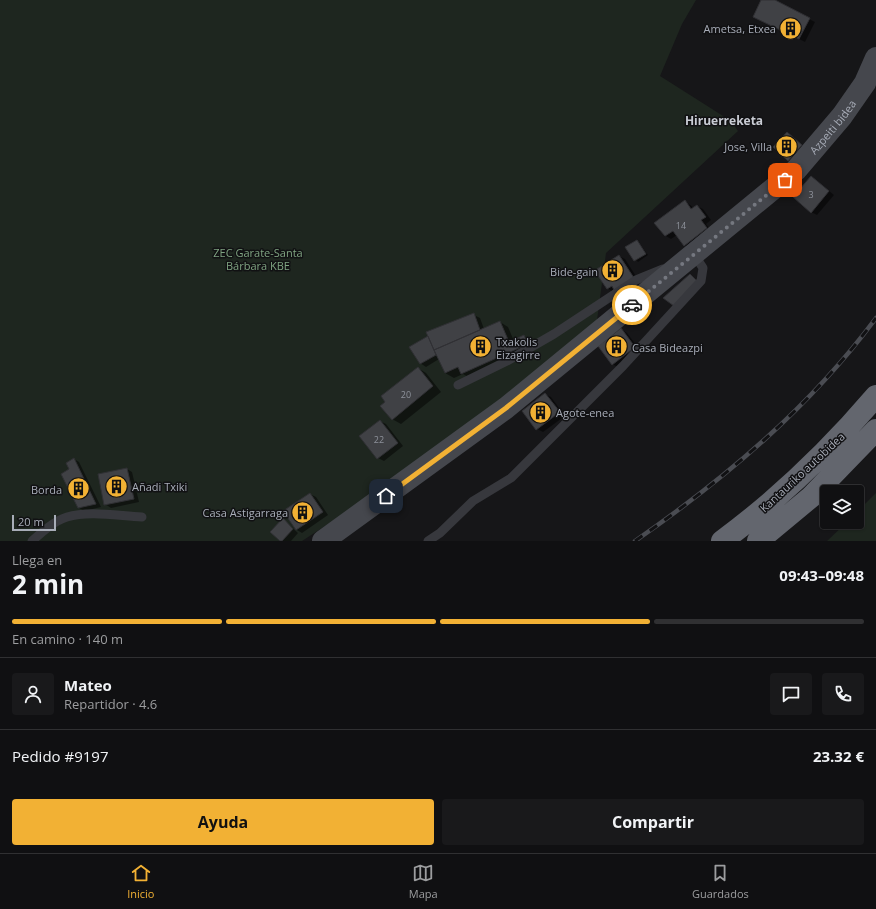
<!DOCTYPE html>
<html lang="es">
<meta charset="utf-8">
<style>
:root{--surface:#101012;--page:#19191b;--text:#f1f3f6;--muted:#9c9d9f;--line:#303032;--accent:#f2b134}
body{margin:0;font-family:"Open Sans",sans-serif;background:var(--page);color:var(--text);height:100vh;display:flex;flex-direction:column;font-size:15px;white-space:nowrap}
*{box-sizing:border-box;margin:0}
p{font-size:13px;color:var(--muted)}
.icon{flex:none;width:22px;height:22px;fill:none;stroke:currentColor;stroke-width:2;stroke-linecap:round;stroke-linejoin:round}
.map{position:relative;height:541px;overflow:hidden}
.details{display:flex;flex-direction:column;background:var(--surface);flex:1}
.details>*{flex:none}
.tools{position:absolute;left:820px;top:485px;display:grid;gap:8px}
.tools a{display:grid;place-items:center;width:44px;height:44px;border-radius:4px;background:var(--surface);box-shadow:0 1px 3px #0004,0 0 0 1px var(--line);font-size:20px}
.scale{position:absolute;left:12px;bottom:10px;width:44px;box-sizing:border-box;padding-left:4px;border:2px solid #a8adb8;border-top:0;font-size:11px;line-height:14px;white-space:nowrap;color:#a8adb8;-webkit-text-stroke:3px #111113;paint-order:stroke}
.pin{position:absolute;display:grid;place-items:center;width:34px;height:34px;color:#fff;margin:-17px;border-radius:8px;box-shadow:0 2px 6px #0006}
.courier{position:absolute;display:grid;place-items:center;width:40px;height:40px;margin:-20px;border:3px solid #f2b134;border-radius:50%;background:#fff;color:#222;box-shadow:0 1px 5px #0007}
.head em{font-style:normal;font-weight:700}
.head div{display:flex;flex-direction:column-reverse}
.head{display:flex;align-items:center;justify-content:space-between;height:68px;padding:0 12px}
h1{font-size:26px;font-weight:700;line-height:30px}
.bar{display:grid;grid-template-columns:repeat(4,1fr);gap:6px 4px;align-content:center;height:48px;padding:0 12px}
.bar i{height:5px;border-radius:3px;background:var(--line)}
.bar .active{background:var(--accent)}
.bar p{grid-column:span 4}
.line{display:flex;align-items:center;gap:10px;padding:0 12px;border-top:1px solid var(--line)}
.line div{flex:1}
.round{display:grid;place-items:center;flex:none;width:42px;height:42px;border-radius:4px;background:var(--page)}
.action{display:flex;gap:8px;margin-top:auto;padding:8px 12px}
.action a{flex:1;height:46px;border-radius:4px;background:var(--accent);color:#111;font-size:16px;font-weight:700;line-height:46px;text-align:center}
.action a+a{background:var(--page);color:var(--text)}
.tab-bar{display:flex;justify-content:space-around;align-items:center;height:56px;border-top:1px solid var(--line);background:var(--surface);font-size:11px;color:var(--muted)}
.tab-bar a{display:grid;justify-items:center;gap:2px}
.tab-bar .active{color:var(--accent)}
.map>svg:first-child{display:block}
.green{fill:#1e261f}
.shadow{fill:#0007}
.building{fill:#404145;stroke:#303034}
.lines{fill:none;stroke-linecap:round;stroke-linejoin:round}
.service{stroke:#37383d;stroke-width:9}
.secondary{stroke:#45474d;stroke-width:22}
.motorway{stroke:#63666e;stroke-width:22}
.rail-casing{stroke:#4a4c52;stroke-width:4.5}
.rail{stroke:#111113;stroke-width:3;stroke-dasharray:9;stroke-linecap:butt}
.done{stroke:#757880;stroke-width:4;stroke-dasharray:0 7.2}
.route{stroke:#f2b134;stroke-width:5}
.labels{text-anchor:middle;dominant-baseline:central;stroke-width:3;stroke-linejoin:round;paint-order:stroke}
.number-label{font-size:9px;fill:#8e929b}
.poi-label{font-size:11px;fill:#a8adb8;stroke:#111113;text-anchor:end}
.street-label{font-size:11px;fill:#a8adb8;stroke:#111113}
.park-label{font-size:11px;fill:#7fa381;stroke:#111113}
.neighbourhood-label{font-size:12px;font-weight:bold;fill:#c9ccd4;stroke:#111113}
</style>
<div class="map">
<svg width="876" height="541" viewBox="0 0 876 541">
<rect width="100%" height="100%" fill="#161618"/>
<path class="green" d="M0 0H696L682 24 660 76 731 121 738 131 606 253 596 328 516 391 345 513 302 541H0Z
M876 493V541H827L847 522H857V512Z"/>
<path class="shadow" d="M763 0H772L815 22 805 42 760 19Z
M787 133 807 149 794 163 789 160Z
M812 177 834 195 817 215 811 212Z
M685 201 694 208 697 206 703 209 711 220 706 224 712 232 690 248 684 245 677 235 671 239 666 236Z
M637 241 648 255 638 262 627 248Z
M619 256 625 259 639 281 613 292 607 288Z
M474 315 480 318 484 329 500 322 508 327 514 341 524 336 533 341 470 378 463 374 454 378 445 373 439 359 426 367 420 363 410 348Z
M621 329 627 333 640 350 618 367 612 364Z
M418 368 426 373 441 392 401 424 392 419Z
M545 394 551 397 565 416 543 432 537 429Z
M380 421 386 424 403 446 384 461 378 458Z
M74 459 79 462 101 507 84 511 78 507 70 469Z
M127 469 132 472 139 502 111 508 105 504Z
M310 494 316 497 328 515 302 533 297 530 284 511Z
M283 520 298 533 291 541H281Z"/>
<path class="building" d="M761 0H775L810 18 799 39 753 17Z
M787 132 802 145 788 161 773 147Z
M811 176 829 191 811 213 793 197Z
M685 200 691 209 697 205 706 217 701 220 707 228 684 246 673 231 665 236 654 223Z
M637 240 646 254 634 261 625 247Z
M619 255 634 278 614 290 612 286 607 289 596 273 597 269Z
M690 274 697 281 674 306 663 298Z
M474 313 480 330 434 350 426 332Z
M500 321 509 342 524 335 528 344 461 374 458 367 445 373 434 350Z
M621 328 635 347 612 365 598 346Z
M428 336 436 355 420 364 409 347Z
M418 367 433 386 392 420 380 406 385 402 381 396Z
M545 393 560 412 536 430 522 411Z
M380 420 398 443 377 459 359 436Z
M74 458 96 504 78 508 61 474 69 469 66 463Z
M127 468 134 499 104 505 98 474Z
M310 493 323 512 296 530 283 511Z
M283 518 293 529 282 541H280L270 532Z"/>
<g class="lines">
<path class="service" d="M458 385 507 361 554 334 636 280 663 269
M32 541C42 532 54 521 67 517 89 510 119 516 142 517
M428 541 440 533 473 501 511 478 623 366 701 281 703 268 694 254"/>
<path class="secondary" id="s1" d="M323 541 506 408 796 170 842 116 865 83 876 58"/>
<path class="motorway" d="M722 541C779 499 830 450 876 396
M758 541 811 497 876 430"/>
<defs>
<path id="rail" d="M635 541C726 478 810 407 876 318"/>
</defs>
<use href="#rail" class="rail-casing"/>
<use href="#rail" class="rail"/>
</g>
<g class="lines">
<path class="done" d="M632 305 785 180"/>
<path class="route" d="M386 496 506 408 632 305"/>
</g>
<defs>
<symbol id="building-disc" viewBox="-11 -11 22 22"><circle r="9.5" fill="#f2b134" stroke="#111113"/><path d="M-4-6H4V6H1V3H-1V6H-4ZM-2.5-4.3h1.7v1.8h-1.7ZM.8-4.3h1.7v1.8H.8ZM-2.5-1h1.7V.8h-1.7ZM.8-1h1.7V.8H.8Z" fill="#111"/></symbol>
</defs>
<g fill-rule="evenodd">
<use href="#building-disc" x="778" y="16" width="25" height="25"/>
<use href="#building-disc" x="774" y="134" width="25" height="25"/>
<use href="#building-disc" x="600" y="258" width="25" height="25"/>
<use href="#building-disc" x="468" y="334" width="25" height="25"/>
<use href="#building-disc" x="604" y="334" width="25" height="25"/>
<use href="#building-disc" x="528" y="400" width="25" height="25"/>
<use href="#building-disc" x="104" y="474" width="25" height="25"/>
<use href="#building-disc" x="66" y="476" width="25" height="25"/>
<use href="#building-disc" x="290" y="500" width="25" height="25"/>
</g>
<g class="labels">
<g class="number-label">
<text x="811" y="194">3</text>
<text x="681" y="225">14</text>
<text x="406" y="394">20</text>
<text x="379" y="439">22</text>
</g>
<g class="poi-label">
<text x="776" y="28">Ametsa, Etxea</text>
<text x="772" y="146">Jose, Villa</text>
<text x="598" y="271">Bide-gain</text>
<text x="496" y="341" text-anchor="start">Txakolis<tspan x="496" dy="13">Eizagirre</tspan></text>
<text x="632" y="347" text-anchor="start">Casa Bideazpi</text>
<text x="556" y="412" text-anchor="start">Agote-enea</text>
<text x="132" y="486" text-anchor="start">Añadi Txiki</text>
<text x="62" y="489">Borda</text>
<text x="288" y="512">Casa Astigarraga</text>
</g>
<g class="street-label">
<text stroke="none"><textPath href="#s1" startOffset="658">Azpeiti bidea</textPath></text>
<text transform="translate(802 472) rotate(-43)">Kantauriko autobidea</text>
</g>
<g class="park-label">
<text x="258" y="252">ZEC Garate-Santa<tspan x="258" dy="13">Bárbara KBE</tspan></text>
</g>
<g class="neighbourhood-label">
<text x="724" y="120">Hiruerreketa</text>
</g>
</g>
</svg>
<div class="tools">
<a><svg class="icon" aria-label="layers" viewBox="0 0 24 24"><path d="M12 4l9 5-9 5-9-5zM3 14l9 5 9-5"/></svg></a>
</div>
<div class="scale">20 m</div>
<div class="pin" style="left:785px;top:180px;background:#ea580c"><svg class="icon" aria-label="bag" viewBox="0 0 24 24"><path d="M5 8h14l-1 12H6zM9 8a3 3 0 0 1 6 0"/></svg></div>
<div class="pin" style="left:386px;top:496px;background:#1f2937"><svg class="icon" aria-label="home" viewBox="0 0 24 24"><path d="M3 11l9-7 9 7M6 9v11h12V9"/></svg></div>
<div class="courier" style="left:632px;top:305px"><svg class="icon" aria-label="car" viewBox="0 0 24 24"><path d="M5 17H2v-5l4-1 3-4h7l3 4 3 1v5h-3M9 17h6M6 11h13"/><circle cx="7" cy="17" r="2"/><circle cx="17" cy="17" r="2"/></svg></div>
</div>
<section class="details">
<div class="head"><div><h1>2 min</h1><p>Llega en</p></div><em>09:43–09:48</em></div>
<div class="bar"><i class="active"></i><i class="active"></i><i class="active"></i><i></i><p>En camino · 140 m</p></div>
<div class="line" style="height:72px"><a class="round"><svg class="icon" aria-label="person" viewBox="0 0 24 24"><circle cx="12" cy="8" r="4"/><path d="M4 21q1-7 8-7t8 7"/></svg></a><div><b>Mateo</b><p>Repartidor · 4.6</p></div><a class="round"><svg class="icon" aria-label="chat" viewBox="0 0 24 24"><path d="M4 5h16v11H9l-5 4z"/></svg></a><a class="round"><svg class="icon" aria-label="phone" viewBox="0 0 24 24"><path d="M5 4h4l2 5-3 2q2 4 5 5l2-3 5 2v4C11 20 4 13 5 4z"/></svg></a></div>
<div class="line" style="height:52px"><div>Pedido #9197</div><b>23.32 €</b></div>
<div class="action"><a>Ayuda</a><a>Compartir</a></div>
</section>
<nav class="tab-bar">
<a class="active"><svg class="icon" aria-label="home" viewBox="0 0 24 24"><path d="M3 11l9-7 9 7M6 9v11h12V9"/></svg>Inicio</a>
<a><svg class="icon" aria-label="map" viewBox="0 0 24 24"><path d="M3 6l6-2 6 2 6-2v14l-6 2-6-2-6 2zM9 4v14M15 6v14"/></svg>Mapa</a>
<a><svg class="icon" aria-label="saved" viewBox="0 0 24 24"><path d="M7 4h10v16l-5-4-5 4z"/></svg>Guardados</a>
</nav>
